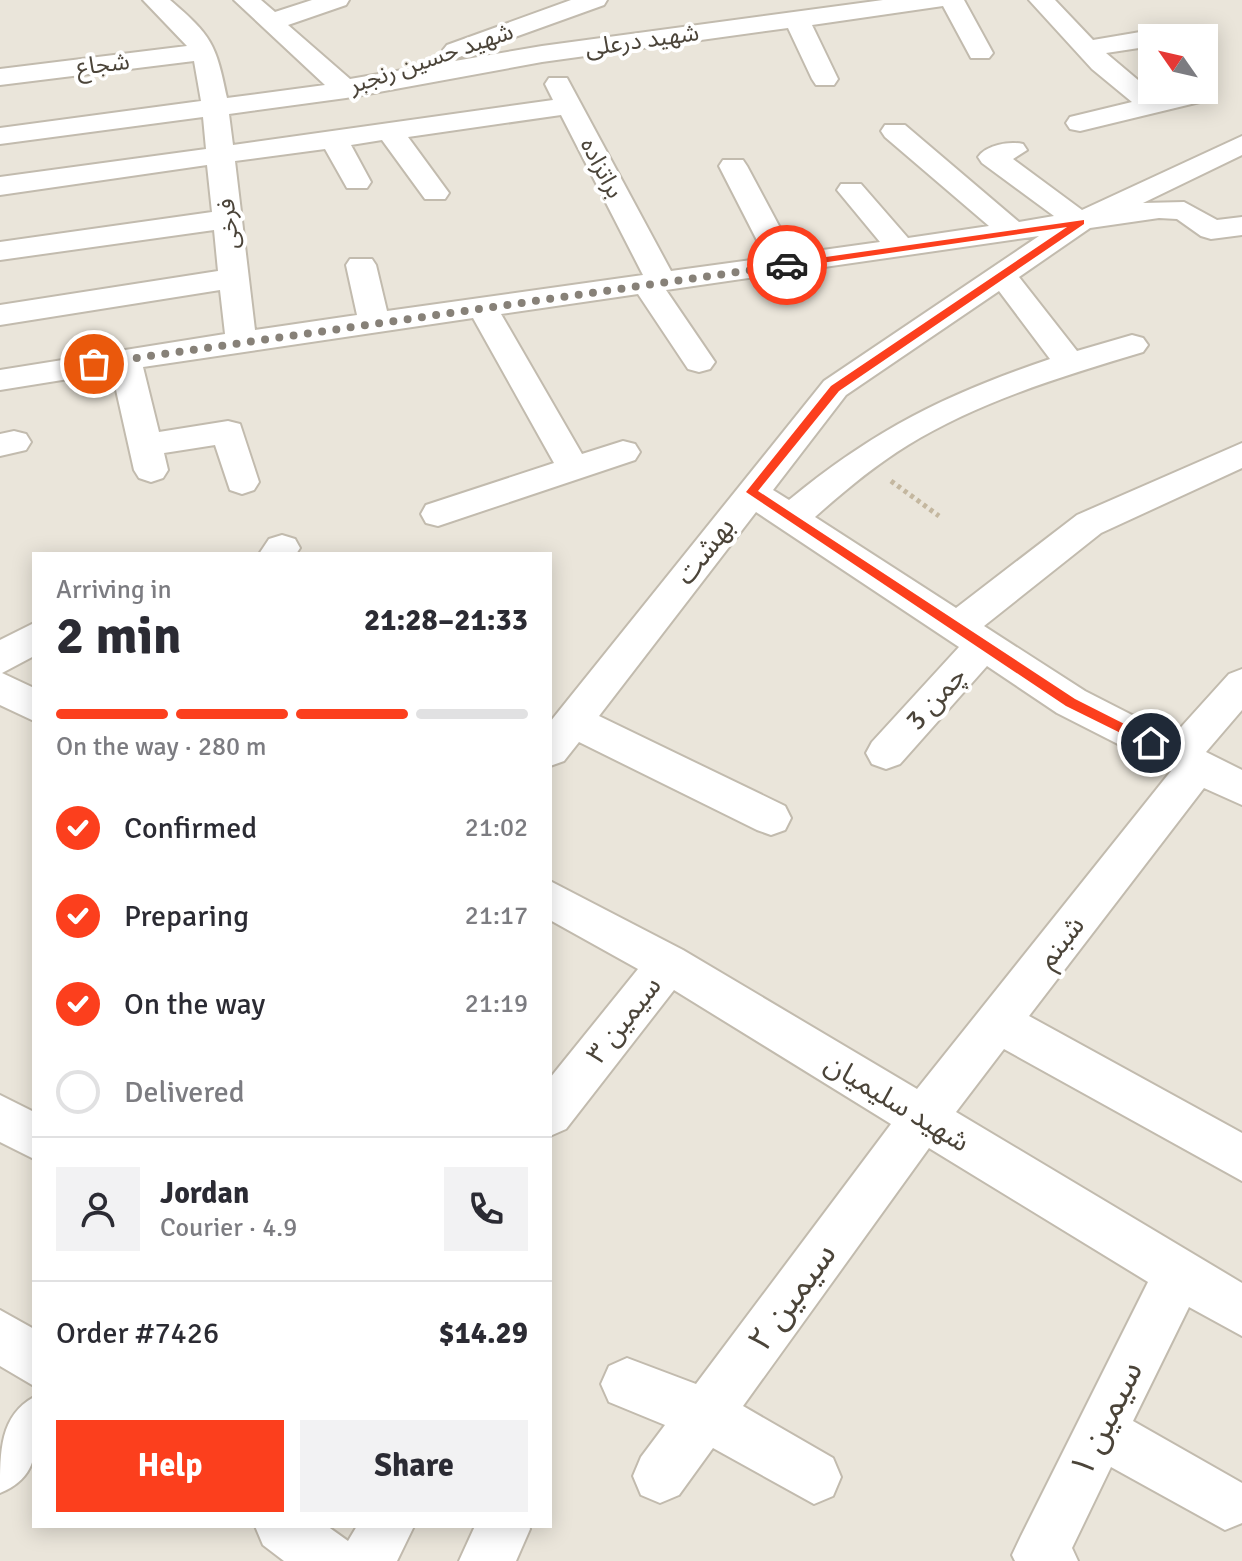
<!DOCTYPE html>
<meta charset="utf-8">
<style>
:root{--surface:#fff;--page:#f2f2f3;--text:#2b2b33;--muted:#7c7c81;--line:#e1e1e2;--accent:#fc3f1d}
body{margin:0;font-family:Signika,"Noto Sans Arabic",sans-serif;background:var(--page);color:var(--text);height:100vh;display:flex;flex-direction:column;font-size:30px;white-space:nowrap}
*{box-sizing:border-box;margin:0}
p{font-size:26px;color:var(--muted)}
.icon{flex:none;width:44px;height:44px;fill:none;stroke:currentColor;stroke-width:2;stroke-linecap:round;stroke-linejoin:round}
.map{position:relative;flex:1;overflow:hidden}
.panel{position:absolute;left:32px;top:552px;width:520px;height:976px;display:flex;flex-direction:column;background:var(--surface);border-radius:0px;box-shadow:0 4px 20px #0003}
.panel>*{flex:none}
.needle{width:52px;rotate:304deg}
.fabs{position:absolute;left:1138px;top:24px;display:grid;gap:16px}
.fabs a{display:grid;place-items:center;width:80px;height:80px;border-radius:0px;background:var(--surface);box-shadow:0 4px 20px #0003;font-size:40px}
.pin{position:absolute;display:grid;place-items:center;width:68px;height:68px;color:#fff;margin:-34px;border:4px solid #fff;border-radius:50%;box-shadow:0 2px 8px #0007}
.courier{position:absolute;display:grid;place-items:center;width:80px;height:80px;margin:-40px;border:6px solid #fc3f1d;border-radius:50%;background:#fff;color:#222;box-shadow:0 2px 10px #0007}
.head em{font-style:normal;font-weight:700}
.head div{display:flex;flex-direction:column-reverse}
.head{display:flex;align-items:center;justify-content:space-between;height:136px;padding:0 24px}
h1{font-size:52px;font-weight:700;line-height:60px}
.bar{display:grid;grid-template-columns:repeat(4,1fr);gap:12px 8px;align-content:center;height:96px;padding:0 24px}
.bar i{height:10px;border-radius:6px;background:var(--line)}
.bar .active{background:var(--accent)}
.bar p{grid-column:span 4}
.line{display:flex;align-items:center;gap:20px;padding:0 24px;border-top:2px solid var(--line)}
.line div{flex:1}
.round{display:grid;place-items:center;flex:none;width:84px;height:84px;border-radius:0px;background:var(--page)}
ol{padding:0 24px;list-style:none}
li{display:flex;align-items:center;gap:24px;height:88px}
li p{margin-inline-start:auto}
li .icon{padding:8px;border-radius:50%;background:var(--accent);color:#fff;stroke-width:4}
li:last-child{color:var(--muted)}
li i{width:44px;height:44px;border:4px solid var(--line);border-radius:50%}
.action{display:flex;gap:16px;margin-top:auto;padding:16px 24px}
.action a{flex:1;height:92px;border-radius:0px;background:var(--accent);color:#fff;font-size:32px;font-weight:700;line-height:92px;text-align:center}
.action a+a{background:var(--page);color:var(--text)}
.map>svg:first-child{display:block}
.residential{fill:#eae5da;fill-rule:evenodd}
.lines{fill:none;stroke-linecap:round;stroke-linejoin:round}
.minor-casing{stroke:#c2bbae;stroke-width:4}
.path{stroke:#c4b79f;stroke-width:5;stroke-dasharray:4 4;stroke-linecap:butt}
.minor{fill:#fff;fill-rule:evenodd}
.route{fill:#fc3f1d}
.done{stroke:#878178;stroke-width:8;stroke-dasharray:0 14.4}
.labels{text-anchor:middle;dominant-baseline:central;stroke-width:8;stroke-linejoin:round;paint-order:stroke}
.far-street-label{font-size:24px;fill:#4b4439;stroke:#fff}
.street-label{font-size:28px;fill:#4b4439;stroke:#fff}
.near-street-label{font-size:34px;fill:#4b4439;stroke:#fff}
</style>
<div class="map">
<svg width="1242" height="1561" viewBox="0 0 1242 1561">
<rect width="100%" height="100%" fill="#f6f3ec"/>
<path class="residential" d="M0 0H1242V1561H0ZM1152 38H1204V90H1152ZM34 554H550V1526H34Z"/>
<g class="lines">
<defs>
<path id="minor" d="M143 0H170C212 36 216 44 227 98L325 85 234 0H261L275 12 312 0H349L346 5 288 25 350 79 542 46 883 0H964L993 53 989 58H971L943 6 812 25 838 79 834 85H816L812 79 788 28 542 62 346 98 229 114 233 145 553 100 545 84 549 78H567L671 271 766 258 719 166 723 160H743L747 166 794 254 880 242 837 190 841 184H861L908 238 989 226 885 137 881 131 885 125H905L1019 222 1054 216 982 163 978 157C986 145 1009 141 1023 144L1027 150 1013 159 1082 210 1242 136V155L1143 203 1184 202 1217 220 1242 217V235L1211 239 1201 236 1177 219 1159 218 1090 228 1019 277 1077 351 1132 335 1143 338 1148 345 1143 352C1063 376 980 401 908 445 874 466 844 491 815 517L956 608 1077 515 1242 443V468L1101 533 984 626 1085 691 1173 736 1229 674 1242 669V710L1206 752 1242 770V805L1204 788 1029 1016 1242 1133V1181L1004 1049 956 1112 1242 1283V1336L1189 1307 1133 1421 1242 1483V1523L1225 1530 1111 1467 1072 1548 1078 1561H1015L1012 1555 1021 1536 1148 1282 929 1148 743 1406 833 1458 841 1477 833 1496 814 1504 713 1448 679 1495 660 1503 641 1495 633 1476 641 1457 665 1425 609 1402 601 1384 609 1366 627 1358 696 1384 891 1124 674 990 566 1129 550 1136V1078L638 969 550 920V881L683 950 917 1089 1171 771 1057 713 987 666 900 764 886 769 872 764 866 753 872 742 959 647 756 512 599 716 785 806 791 818 785 830 771 835 757 830 579 742 564 761 550 766V722L824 381 1039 236 666 290 715 362 710 369 699 372 688 369 638 294 501 314 582 454 623 441 635 444 640 452 635 460 438 526 426 523 421 514 426 505 554 463 473 318 143 367 159 432 228 421 240 424 259 482 254 490 242 494 230 490 215 445 164 453 168 470 163 478 151 482 139 478 134 470 112 372 0 390V370L225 334 220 290 0 325V305L218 271 214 230 0 260V242L212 212 207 165 0 195V177L206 149 203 117 0 144V128L201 101 194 61 0 85V69L187 46ZM561 115 643 275 387 311 376 265 372 259H350L346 265 357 315 255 330 235 161 325 149 347 188H367L371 182 351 145 382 140 425 199H445L449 193 408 137ZM999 291 1050 359C946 394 874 430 789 500L773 490 846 395Z
M571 0H607L604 5 465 55 456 58 443 50 447 45Z
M1029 0H1055L1093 40 1152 30 1161 33 1165 38H1152V46L1106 53 1157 96 1204 87 1212 94 1208 100 1080 131 1070 129 1066 123 1070 117 1132 102 1092 69Z
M14 431 26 434 31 442 26 450 0 456V434Z
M282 535 295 539 300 548 296 554H259L269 539Z
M34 623V656L2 673 34 688V721L0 705V640Z
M0 1095 34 1112V1159L0 1142Z
M0 1310 34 1329V1386L0 1366Z
M34 1397C34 1439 46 1474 0 1493 0 1450 0 1416 34 1397Z
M255 1526H327L348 1541 357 1526H414L397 1561H284L263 1545Z
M475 1526H529L530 1529 516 1561H459Z"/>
</defs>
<use href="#minor" class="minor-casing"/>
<path class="path" d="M891 481 939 516"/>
<use href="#minor" class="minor"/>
</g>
<path class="route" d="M1084 220V224L839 391 758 491 1075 699 1156 740V747L1151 748 1066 706 746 492 831 386 1067 227 787 268 784 263Z"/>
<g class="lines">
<path class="done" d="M94 364 787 265"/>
</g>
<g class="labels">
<g class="far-street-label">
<text transform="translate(642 40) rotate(-8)">شهید درعلی</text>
<text transform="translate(431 58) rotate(-19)">شهید حسین رنجبر</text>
<text transform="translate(103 64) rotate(-7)">شجاع</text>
<text transform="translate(602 168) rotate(62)">براتزاده</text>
<text transform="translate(228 224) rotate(-96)">فرخی</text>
</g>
<g class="street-label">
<text transform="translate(705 551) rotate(-52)">بهشت</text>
<text transform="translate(936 698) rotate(-48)">چمن 3</text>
<text transform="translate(1061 942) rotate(-52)">شبنم</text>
<text transform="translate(624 1020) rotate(-52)">سیمین ۳</text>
<text transform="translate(897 1103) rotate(31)">شهید سلیمیان</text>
</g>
<g class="near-street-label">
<text transform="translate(792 1297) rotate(-54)">سیمین ۲</text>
<text transform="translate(1106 1419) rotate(-64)">سیمین ۱</text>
</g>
</g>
</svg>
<div class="fabs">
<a><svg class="needle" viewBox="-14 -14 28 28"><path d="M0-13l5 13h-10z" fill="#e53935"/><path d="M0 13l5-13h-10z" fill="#7c7c81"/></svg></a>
</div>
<div class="pin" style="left:94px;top:364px;background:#ea580c"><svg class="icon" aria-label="bag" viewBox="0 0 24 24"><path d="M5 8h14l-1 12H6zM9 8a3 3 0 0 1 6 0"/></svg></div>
<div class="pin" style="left:1151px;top:743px;background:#1f2937"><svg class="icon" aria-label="home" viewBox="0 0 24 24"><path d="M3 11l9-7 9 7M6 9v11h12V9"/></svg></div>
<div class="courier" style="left:787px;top:265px"><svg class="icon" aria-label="car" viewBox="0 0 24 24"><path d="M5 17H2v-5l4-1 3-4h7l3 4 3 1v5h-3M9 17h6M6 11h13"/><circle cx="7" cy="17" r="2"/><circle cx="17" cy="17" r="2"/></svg></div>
<section class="panel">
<div class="head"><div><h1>2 min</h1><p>Arriving in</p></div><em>21:28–21:33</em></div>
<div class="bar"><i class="active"></i><i class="active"></i><i class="active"></i><i></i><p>On the way · 280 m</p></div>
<ol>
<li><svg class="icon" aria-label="check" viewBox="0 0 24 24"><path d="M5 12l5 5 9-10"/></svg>Confirmed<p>21:02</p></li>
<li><svg class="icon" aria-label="check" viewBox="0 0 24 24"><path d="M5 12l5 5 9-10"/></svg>Preparing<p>21:17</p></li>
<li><svg class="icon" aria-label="check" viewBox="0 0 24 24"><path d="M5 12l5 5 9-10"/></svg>On the way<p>21:19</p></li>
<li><i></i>Delivered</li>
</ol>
<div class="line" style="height:144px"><a class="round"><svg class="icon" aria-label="person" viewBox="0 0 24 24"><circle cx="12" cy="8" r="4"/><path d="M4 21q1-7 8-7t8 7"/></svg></a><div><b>Jordan</b><p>Courier · 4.9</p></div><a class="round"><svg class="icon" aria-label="phone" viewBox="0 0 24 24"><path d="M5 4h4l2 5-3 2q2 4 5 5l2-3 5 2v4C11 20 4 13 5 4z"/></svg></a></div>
<div class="line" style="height:104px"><div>Order #7426</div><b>$14.29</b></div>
<div class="action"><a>Help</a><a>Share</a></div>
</section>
</div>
